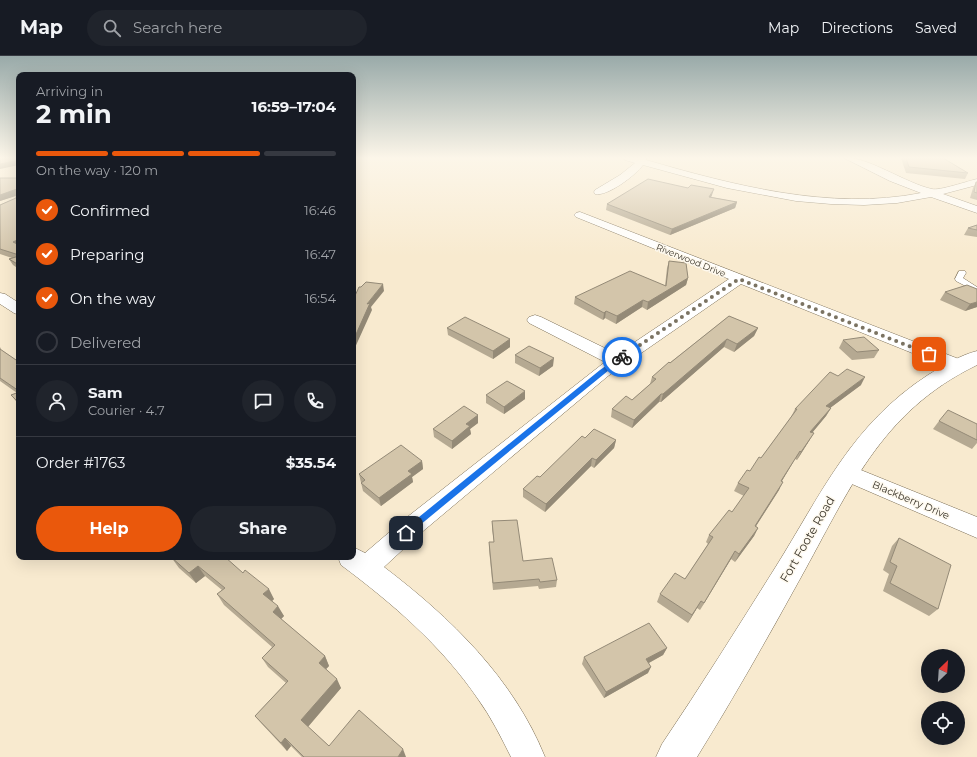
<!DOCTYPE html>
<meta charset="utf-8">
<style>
:root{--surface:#171b24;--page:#20242c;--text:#f1f3f6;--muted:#9ea1a6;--line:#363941;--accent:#ea580c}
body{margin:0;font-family:Montserrat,sans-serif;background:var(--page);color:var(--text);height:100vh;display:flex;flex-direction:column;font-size:15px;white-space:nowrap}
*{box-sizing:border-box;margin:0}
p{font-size:13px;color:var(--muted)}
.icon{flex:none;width:22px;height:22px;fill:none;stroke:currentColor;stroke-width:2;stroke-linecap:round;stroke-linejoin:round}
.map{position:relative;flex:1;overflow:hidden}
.side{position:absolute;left:16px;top:16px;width:340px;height:488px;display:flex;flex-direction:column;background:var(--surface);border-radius:8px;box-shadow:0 4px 16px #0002}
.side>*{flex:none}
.needle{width:26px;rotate:25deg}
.fabs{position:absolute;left:921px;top:593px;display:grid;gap:8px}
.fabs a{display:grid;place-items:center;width:44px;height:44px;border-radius:50%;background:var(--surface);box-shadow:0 4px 16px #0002;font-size:20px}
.pin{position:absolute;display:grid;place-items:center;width:34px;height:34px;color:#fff;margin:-17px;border-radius:8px;box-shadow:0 2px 6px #0006}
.courier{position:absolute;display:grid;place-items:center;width:40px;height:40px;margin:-20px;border:3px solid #1a73e8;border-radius:50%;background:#fff;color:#222;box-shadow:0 1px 5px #0007}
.headline em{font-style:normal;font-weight:700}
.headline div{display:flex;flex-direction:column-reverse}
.headline{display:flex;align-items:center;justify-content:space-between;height:68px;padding:0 20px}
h1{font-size:26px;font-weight:700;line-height:30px}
.bar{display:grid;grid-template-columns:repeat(4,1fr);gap:6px 4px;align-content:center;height:48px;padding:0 20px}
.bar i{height:5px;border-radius:3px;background:var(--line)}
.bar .selected{background:var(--accent)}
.bar p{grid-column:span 4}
.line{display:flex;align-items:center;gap:10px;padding:0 20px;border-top:1px solid var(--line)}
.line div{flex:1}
.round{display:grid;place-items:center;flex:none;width:42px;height:42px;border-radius:21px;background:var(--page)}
ol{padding:0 20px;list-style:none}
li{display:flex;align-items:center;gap:12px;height:44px}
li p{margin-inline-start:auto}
li .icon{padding:4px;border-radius:50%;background:var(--accent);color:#fff;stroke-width:4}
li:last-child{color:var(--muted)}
li i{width:22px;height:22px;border:2px solid var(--line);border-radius:50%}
.cta{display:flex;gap:8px;margin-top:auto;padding:8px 20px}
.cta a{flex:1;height:46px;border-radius:24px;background:var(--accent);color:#fff;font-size:16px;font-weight:700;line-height:46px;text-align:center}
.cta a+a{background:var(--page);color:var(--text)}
header{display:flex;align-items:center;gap:24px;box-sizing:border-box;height:56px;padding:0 20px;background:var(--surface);border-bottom:1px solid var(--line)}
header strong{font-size:19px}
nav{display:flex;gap:22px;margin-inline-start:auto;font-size:14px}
.search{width:280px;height:36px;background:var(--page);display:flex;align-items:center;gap:10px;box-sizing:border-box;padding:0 14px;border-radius:22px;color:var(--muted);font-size:15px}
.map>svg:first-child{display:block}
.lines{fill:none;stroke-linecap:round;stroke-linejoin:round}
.service-casing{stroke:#7c6f57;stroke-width:1}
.minor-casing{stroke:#7c6f57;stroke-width:1}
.tertiary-casing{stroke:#7c6f57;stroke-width:1}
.service{fill:#fff;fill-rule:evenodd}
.minor{fill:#fff;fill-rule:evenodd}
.tertiary{fill:#fff;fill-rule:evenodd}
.wall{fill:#b5a992}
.shaded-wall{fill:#948a77}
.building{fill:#d3c5aa;stroke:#948a77}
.route{fill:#1a73e8}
.done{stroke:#7b7362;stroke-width:4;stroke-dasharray:0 7.2}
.labels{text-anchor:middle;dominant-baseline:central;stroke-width:3;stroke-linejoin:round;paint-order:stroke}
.far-street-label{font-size:9px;fill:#383328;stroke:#fef9ee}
.street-label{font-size:10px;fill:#383328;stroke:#fef9ee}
.near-street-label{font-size:12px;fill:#383328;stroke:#fef9ee}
</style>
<header>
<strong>Map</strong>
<div class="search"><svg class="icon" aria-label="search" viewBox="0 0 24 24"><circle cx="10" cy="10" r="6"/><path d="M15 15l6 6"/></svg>Search here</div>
<nav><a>Map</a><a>Directions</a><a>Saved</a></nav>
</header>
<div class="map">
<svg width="977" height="701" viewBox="0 0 977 701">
<rect width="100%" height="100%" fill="#f8eacf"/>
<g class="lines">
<defs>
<path id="service" d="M959 215H965L966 217 963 222 977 231V236L956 225 955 223Z"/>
<path id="minor" d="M624 102H646V104C733 129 830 155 921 137L890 125 844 102C865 99 907 128 932 133 939 135 968 125 977 123V129L943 138 977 150V157L931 141 897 147 864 149 831 148 796 145 727 132 643 109C636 119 607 141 595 138L594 136 595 134 620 119 635 107 625 104Z
M580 156 964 305 967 309 964 313 958 314 952 313 741 228 608 320 422 476 384 511C451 562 513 622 545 701H511C501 681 491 661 478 643 442 590 392 547 341 509L338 501H353V491L365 497 406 462 605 306 529 267 527 264 529 261 535 259 541 261 617 298 729 223 576 161 574 159 576 157Z
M0 237 5 238 19 247V259L14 257 0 248Z
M846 408 977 461V482L838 422 835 416 838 410Z"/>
<path id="tertiary" d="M977 295V309C880 356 849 435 800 523 767 583 733 643 697 701H656L662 688C701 630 738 571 775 512 822 437 851 369 928 319 943 310 960 299 977 295Z"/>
</defs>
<use href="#service" class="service-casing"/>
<use href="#minor" class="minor-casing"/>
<use href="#tertiary" class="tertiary-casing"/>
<use href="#service" class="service"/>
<use href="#minor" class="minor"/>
<use href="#tertiary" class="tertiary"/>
</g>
<path class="wall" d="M901 102H943L968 117 965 123 906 117Z
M0 122H19V213L13 209 9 203 12 202 0 198V149L16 142 17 139 0 145Z
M976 126H977V144L970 142 973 132Z
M712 139 711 141 737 146 735 152 670 179 606 154 607 148Z
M977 169V181L964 179 968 172Z
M669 205 688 222 686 229 647 254 642 251 616 268 605 262 603 264 574 248 575 241 665 230 667 212Z
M945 236 977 251 965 255 940 244Z
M729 260 758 272 754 280 734 296 724 291 661 346H659L632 372 611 361 612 353 632 344 650 328 652 321Z
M447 272 510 283V291L493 303 448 279Z
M843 284 879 294 874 302 852 304 839 292Z
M0 291 1 293H0L19 306V349L11 339 17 337 0 325Z
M515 299 553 310 539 320 515 307Z
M838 320 861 329 830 352H831L826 360 812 377 809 385 797 404 795 403 782 425 779 434 756 470 758 472 754 480 735 506 731 503 700 554 697 552 688 567 657 546 660 538 685 523 708 488 706 486 709 479 732 456 744 440 734 435 738 427 750 415 761 402 791 361 795 353Z
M486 339 525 343 504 358 486 347Z
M478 359V367L470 373 471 378 452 393 434 381 433 373Z
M939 365 977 368V387L972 393 933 373Z
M585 382 616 384 614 392 594 412 591 410 545 456 523 441V433L540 421Z
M422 405 423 413 412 421 413 426 381 450 363 435 359 418Z
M492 465 523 505 557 524 556 531 539 533 538 530 493 534 489 493V486H494L492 473Z
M899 482 938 553 929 560 883 535 889 518 883 514 892 490Z
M171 501 243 517 274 543 272 545 284 560 281 563 325 600 329 610 326 613 341 632 308 671 329 690 406 701H302L291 690 287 695 262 668 255 660 286 627 268 611 262 602 272 591 224 549 217 538 222 534 205 520 196 527 179 512Z
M667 592 663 599 649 607 648 617 604 642 582 608 584 601Z"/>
<path class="shaded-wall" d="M19 104V109L0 113V108Z
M17 133 19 139 0 145V139Z
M714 133 712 139 708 147 709 141Z
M737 146 735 152 670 179 672 173Z
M19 183V190L13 186Z
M688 222 686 229 647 254 648 246Z
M383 228 384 235 371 251 372 254 353 296V285L367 248Z
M643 244 642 251 616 268 617 260Z
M977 246V251L965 255 970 248Z
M606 255 605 262 603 264 604 257Z
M758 272 754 280 734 296 737 288Z
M510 283V291L493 303V295Z
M727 283 724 291 661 346 663 338Z
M554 302 553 310 539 320 540 312Z
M865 321 861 329 822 358 826 350Z
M525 335V343L504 358V351Z
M661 338 659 346 632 372 634 364Z
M831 352 826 360 806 384 810 376Z
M478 359V367L470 373 471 378 452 393V385L466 368Z
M814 377 809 385 797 404 801 396Z
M616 384 614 392 594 412 596 404Z
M800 395 795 403 777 433 781 425Z
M592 402 591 410 545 456 546 448Z
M422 405 423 413 412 421 413 426 381 450 379 442 408 415Z
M783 426 779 434 751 478 755 470Z
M758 472 754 480 735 506 739 498Z
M735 495 731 503 700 554 704 547Z
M198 510 205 520 196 527 189 517Z
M269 533 274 543 269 548 263 538Z
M701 545 697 552 688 567 692 559Z
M278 550 284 560 278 566 273 556Z
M667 592 663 599 643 610 646 603Z
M325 600 329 610 323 616 319 607Z
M651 611 648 617 604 642 606 636Z
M337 623 341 632 306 673 301 664Z
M285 682 291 690 287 695 281 687Z
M403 693 406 701H398Z"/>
<path class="building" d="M0 102H19V104L0 108Z
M906 102H943L968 117 909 111Z
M0 122H19V183L13 186 19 189V199L0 193V149L16 142 17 133 0 139Z
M648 123 688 132 691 129 714 133 709 141 737 146 672 173 607 148Z
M976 126H977V137L974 136Z
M977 169V174L968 172Z
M19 200V209L9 203Z
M669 205 686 207 688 222 648 246 643 244 617 260 606 255 604 257 575 241 630 215 666 230Z
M366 226 383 228 367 248 370 247 353 285V244L359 231H361Z
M967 229 977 233V246L970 248 945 236Z
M729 260 758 272 737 288 727 283 663 338H661L634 364 612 353 626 340 632 344 656 323 652 321 669 306 670 307Z
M465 261 510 283 493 295 447 272Z
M864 281 879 294 857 296 843 284Z
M529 290 554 302 540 312 515 299Z
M0 293 19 306V335L0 322Z
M847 313 865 321 826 350 831 352 810 376 814 377 801 396 800 395 781 425 783 426 755 470 758 472 739 498 735 495 704 547 701 545 692 559 660 538 675 517 685 523 713 481 709 479 729 454 732 456 749 432 738 427 747 414 750 415 759 401 761 402 797 353H795L830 316 838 320Z
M507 325 525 335 504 351 486 339Z
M19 336V347L11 339Z
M464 350 478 359 466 368 470 370 452 385 433 373Z
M948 354 977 368V384L939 365Z
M594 373 616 384 596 404 592 402 546 448 523 433 537 420 540 421 582 380 585 382Z
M401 389 422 405 408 415 412 418 379 442 361 427 365 424 359 418Z
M517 464 523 505 552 502 557 524 540 526 539 523 493 527 489 486H494L492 465Z
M899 482 951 509 938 553 890 527 897 510 890 506Z
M171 501H225L243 517 245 514 269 533 263 538 278 550 273 556 325 600 319 607 337 623 301 664 329 690 359 654 403 693 398 701H304L285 682 281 687 255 660 288 625 262 602 275 589 217 538 225 532 198 510 189 517Z
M649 567 667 592 646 603 651 611 606 636 584 601Z"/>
<linearGradient id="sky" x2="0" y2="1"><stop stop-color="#99aaa9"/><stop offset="0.51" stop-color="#fcf6e9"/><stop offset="1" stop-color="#fcf6e9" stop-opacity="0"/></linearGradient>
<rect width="977" height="200" fill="url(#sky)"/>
<path class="route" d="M620 300 625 301 512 393 408 479H403L401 477 403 474 600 314Z"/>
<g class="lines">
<path class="done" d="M622 301 739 223 929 298"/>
</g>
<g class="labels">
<g class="far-street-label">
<text transform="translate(691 204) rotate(22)">Riverwood Drive</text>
</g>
<g class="street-label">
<text transform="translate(911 444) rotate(23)">Blackberry Drive</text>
</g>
<g class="near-street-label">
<text transform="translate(807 483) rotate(-60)">Fort Foote Road</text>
</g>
</g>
</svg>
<div class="fabs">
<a><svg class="needle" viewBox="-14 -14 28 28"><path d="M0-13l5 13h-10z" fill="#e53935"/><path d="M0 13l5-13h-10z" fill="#9ea1a6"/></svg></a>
<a><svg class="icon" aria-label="locate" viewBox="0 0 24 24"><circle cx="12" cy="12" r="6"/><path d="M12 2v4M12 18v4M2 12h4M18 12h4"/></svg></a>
</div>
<div class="pin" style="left:929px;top:298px;background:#ea580c"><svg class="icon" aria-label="bag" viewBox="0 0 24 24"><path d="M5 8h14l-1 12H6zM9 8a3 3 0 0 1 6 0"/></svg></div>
<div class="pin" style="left:406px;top:477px;background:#1f2937"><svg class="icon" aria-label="home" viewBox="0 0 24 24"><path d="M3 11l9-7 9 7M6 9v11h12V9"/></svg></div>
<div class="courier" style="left:622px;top:301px"><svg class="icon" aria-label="bike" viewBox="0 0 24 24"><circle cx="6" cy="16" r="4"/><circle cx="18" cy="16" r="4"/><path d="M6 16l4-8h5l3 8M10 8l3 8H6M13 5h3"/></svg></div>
<section class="side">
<div class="headline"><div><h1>2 min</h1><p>Arriving in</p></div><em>16:59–17:04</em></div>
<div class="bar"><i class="selected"></i><i class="selected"></i><i class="selected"></i><i></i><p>On the way · 120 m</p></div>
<ol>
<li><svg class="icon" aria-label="check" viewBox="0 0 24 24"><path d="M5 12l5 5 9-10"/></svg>Confirmed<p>16:46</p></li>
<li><svg class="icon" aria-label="check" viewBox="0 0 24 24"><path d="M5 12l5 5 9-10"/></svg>Preparing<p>16:47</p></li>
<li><svg class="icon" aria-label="check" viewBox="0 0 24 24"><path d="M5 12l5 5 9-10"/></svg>On the way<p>16:54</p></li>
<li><i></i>Delivered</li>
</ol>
<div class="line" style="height:72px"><a class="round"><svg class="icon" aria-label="person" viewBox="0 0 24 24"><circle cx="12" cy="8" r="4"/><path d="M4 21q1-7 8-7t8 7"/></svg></a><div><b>Sam</b><p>Courier · 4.7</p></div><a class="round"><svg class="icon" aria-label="chat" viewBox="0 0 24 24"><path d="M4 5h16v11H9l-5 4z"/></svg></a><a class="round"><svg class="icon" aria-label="phone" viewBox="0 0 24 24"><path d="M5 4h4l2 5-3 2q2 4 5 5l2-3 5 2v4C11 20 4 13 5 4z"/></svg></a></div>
<div class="line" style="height:52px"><div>Order #1763</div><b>$35.54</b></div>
<div class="cta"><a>Help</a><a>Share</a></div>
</section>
</div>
